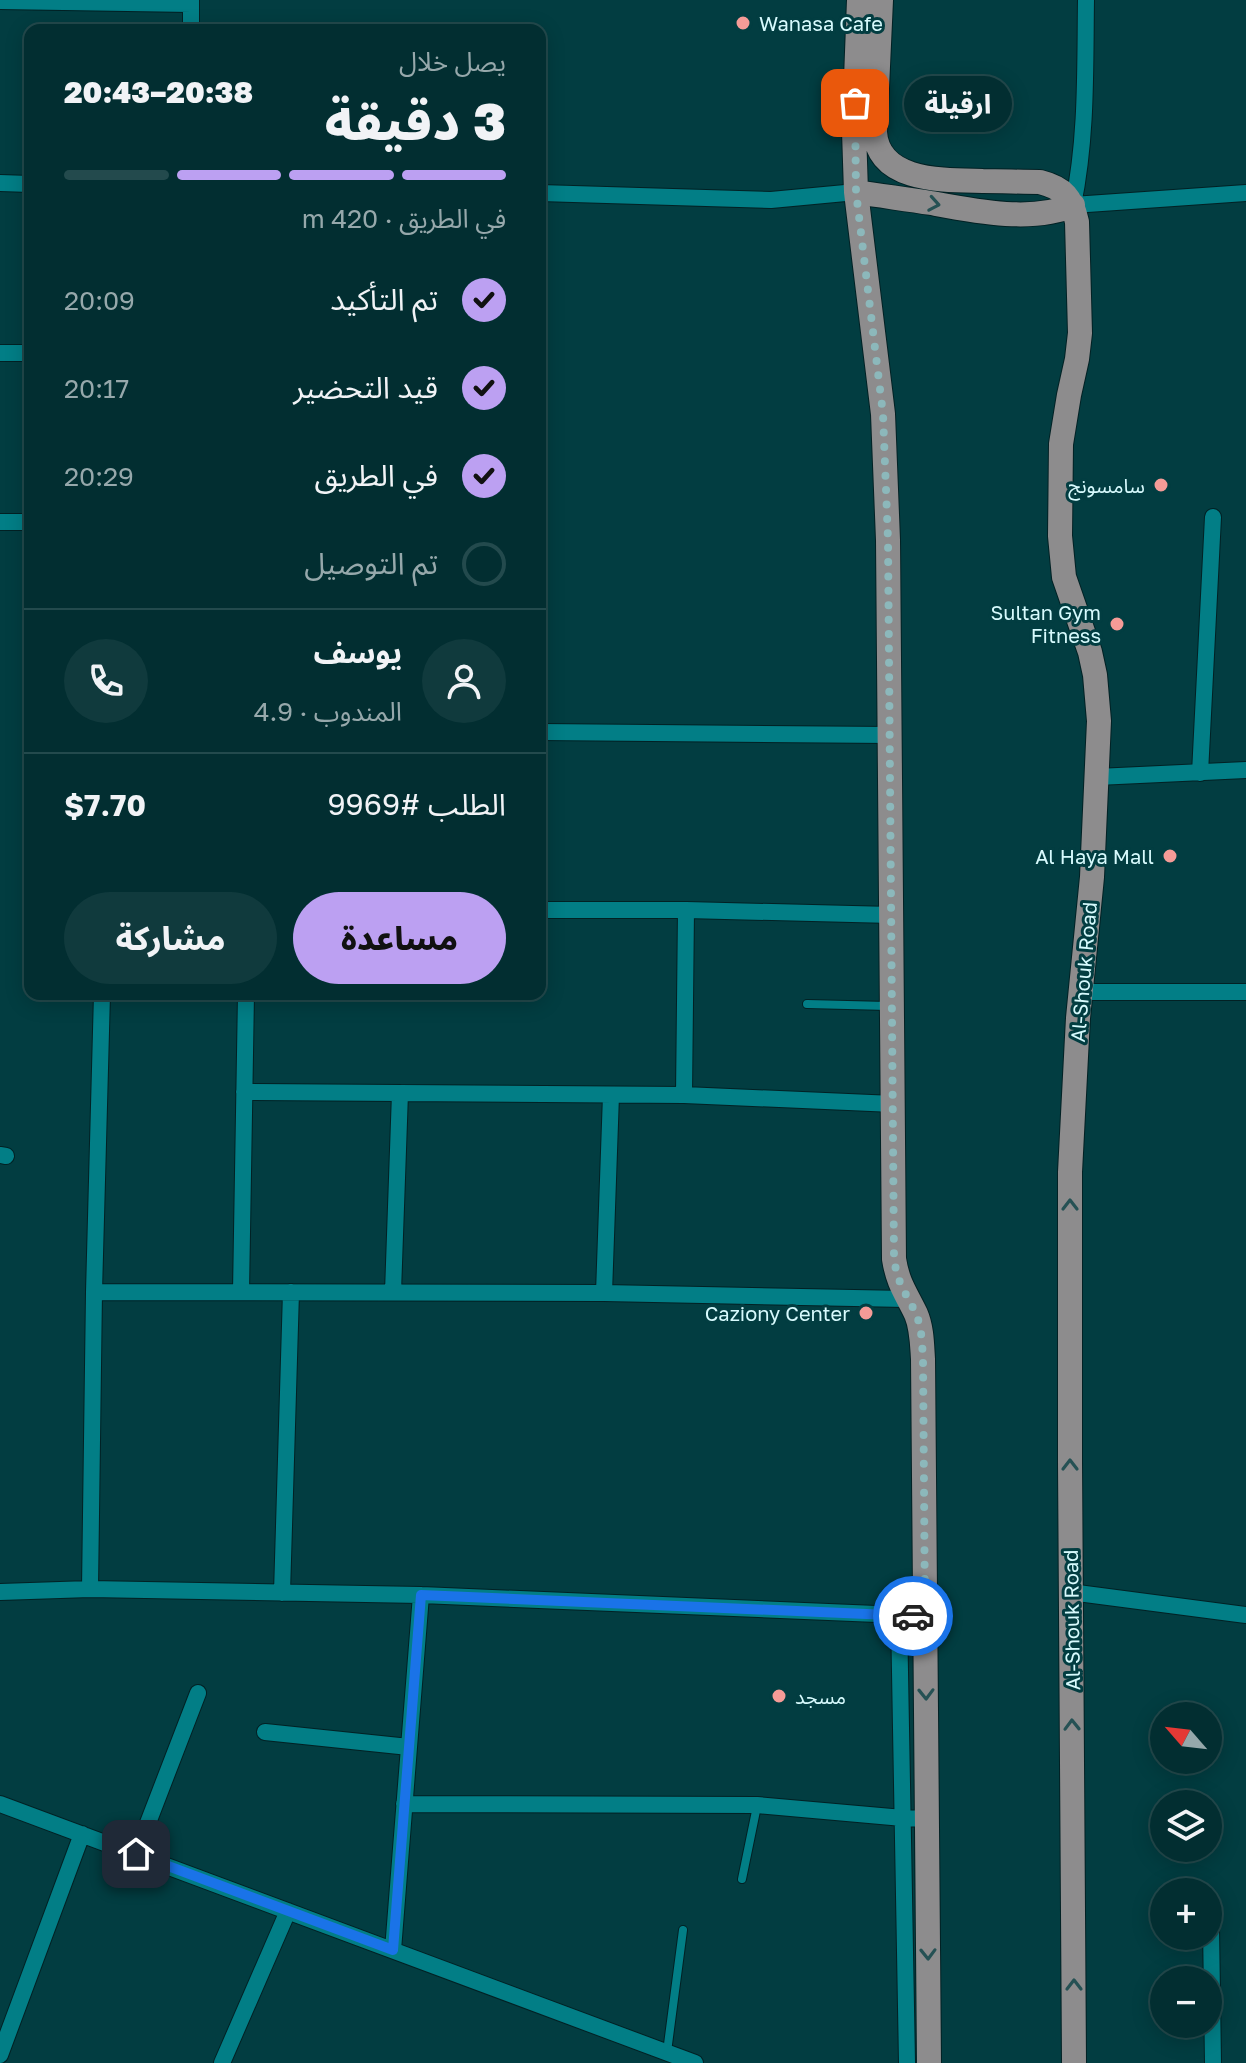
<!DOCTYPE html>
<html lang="ar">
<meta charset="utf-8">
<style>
:root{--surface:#022e31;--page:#103a3d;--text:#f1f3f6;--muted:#96a8ab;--line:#234a4d;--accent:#bca0f2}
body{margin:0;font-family:"Golos Text","Noto Sans Arabic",sans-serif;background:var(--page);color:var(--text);direction:rtl;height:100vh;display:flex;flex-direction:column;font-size:30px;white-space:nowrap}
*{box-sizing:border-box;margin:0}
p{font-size:26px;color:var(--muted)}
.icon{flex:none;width:44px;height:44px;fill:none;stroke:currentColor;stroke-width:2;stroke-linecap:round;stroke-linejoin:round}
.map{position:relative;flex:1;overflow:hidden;direction:ltr}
.sheet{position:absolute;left:24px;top:24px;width:522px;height:976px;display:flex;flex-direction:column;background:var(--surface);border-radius:16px;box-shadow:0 4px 20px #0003,0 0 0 2px var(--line);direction:rtl}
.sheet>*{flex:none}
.needle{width:52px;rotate:298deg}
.tools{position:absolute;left:1150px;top:1702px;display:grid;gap:16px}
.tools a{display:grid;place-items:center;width:72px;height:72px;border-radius:50%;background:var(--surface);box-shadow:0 4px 20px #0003,0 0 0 2px var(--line);font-size:40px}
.pin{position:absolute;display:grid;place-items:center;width:68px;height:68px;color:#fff;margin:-34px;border-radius:16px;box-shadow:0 4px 12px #0006}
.courier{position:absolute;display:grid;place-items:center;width:80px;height:80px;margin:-40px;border:6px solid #1a73e8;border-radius:50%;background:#fff;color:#222;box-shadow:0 2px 10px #0007}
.bubble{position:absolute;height:56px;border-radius:28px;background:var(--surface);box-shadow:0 4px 20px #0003,0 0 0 2px var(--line);font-size:26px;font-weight:800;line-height:56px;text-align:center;direction:rtl}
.head em{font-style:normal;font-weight:800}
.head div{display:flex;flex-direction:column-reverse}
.head{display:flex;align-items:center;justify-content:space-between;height:136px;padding:0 40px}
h1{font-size:52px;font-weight:800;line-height:60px}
.bar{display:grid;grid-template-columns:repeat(4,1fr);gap:12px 8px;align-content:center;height:96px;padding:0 40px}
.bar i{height:10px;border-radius:6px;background:var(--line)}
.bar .selected{background:var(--accent)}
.bar p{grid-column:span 4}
.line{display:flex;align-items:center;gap:20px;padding:0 40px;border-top:2px solid var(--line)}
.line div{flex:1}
.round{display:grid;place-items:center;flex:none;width:84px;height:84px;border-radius:42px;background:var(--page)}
ol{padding:0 40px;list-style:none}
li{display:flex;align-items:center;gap:24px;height:88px}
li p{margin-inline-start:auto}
li .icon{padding:8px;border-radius:50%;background:var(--accent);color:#111;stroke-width:4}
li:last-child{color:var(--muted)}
li i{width:44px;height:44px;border:4px solid var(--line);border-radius:50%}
.cta{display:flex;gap:16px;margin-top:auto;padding:16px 40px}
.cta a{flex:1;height:92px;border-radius:48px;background:var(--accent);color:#111;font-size:32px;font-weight:800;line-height:92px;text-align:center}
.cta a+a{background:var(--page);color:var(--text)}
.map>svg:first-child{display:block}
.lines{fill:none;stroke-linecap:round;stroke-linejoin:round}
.lane-casing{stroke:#022124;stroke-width:10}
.street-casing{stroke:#022124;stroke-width:18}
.primary-casing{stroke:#022124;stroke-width:26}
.lane{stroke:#027e86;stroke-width:8}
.street{stroke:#027e86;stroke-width:16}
.primary{stroke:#8d8c8d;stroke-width:24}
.oneway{stroke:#255154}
.done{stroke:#8cb8bb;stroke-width:8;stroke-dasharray:0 14.4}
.route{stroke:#1a73e8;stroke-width:10}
.poi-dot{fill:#f59b97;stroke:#023d41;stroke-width:3}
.labels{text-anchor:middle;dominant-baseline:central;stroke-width:6;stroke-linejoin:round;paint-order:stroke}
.poi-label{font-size:20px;fill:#d7fafd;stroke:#023d41;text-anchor:end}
.street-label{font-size:20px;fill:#d7fafd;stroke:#023d41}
</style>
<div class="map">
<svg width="1246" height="2063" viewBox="0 0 1246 2063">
<rect width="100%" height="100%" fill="#023d41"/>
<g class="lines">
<defs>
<path id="lane" d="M807 1004 888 1006
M742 1879 757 1806
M667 2052 683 1930"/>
<path id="street" d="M1086 0C1085 69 1087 137 1073 205L1246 193
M0 1 191 4
M191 30V0
M0 183 30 184
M540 193 771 200 856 192
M0 353H30
M0 522H30
M540 732 890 735
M1200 773 1213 517
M1097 777 1246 770
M540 910H686L892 915
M1080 992H1246
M244 1092 684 1095 894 1104
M684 1095 686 910
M0 1155 6 1156
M94 1292 604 1293 906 1299
M241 1292 246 994
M393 1292 400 1093
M604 1293 611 1095
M90 1589 94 1292 102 994
M0 1592 90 1589 421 1595 925 1616
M1070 1592 1246 1615
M282 1593 291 1292
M899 1616 907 2063
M265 1732 409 1747
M0 1804 695 2063
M404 1804 757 1805 903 1818 927 1819
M136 1854 198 1693
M1211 1927 1213 2063
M393 1950 421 1595
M0 2055 82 1834
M222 2063 288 1911"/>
<path id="primary" d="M859 0 854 131 856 192 883 414 888 540 894 1259C898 1284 906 1293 916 1314 922 1328 922 1344 923 1359L929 2063
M881 0 875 132C878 183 946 180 983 181 1002 181 1021 182 1040 182 1064 188 1072 198 1077 222L1080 333 1077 359 1069 395 1061 444 1060 536 1064 577 1090 652 1095 675 1099 721 1092 877 1078 1018 1070 1172V1462L1074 2063
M856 192C881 196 906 199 931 203 974 211 1033 223 1073 205"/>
</defs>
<use href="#lane" class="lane-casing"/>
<use href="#street" class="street-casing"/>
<use href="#primary" class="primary-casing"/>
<use href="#lane" class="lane"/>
<use href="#street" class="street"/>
<use href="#primary" class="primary"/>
</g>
<defs><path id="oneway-chevron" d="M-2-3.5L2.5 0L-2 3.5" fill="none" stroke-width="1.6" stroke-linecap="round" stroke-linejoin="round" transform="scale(2)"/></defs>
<g class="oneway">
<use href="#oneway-chevron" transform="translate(934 204) rotate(10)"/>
<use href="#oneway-chevron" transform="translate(1070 1205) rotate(-90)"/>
<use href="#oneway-chevron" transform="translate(1070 1465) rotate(-90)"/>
<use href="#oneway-chevron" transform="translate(926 1694) rotate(89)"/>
<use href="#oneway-chevron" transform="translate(1072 1725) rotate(-91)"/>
<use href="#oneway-chevron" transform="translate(928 1954) rotate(89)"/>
<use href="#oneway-chevron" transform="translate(1074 1985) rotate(-90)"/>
</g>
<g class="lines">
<path class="done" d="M855 103 856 192 883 414 888 540 894 1259C898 1286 906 1292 916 1314 922 1328 922 1344 923 1359L925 1616H913"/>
<path class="route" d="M136 1854 393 1950 421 1595 913 1616"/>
</g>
<g class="poi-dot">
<circle cx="743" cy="23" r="8"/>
<circle cx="1161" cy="485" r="8"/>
<circle cx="1117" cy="624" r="8"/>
<circle cx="1170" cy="856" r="8"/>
<circle cx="866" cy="1313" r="8"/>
<circle cx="779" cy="1696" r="8"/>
</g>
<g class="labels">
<g class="poi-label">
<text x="759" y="23" text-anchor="start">Wanasa Cafe</text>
<text x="1145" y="485">سامسونج</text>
<text x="1101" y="612">Sultan Gym<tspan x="1101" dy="23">Fitness</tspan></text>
<text x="1154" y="856">Al Haya Mall</text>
<text x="850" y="1313">Caziony Center</text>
<text x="795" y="1696" text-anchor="start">مسجد</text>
</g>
<g class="street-label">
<text transform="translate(1083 972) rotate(-85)">Al-Shouk Road</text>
<text transform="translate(1071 1620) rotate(-91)">Al-Shouk Road</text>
</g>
</g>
</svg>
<div class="tools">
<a><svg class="needle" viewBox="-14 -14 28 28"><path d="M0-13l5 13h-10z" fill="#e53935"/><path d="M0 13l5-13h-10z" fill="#96a8ab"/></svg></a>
<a><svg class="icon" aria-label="layers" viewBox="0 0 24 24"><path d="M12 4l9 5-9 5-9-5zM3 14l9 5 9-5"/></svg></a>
<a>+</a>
<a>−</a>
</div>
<div class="pin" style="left:855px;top:103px;background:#ea580c"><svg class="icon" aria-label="bag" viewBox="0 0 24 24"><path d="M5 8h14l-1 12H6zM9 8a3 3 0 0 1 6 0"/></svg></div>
<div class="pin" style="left:136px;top:1854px;background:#1f2937"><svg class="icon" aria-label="home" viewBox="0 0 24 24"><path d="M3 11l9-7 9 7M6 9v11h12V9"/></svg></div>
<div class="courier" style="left:913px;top:1616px"><svg class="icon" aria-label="car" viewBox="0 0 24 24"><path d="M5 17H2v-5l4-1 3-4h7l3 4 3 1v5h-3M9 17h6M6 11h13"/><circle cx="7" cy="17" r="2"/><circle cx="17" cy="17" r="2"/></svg></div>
<div class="bubble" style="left:904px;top:76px;width:108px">ارقيلة</div>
<section class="sheet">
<div class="head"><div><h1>3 دقيقة</h1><p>يصل خلال</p></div><em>20:38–20:43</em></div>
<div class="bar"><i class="selected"></i><i class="selected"></i><i class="selected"></i><i></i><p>في الطريق · 420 m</p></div>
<ol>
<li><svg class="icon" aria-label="check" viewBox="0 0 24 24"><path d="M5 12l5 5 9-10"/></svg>تم التأكيد<p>20:09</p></li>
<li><svg class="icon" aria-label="check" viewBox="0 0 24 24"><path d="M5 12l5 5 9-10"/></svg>قيد التحضير<p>20:17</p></li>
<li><svg class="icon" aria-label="check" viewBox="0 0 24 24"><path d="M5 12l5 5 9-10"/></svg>في الطريق<p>20:29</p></li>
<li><i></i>تم التوصيل</li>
</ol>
<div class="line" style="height:144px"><a class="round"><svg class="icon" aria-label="person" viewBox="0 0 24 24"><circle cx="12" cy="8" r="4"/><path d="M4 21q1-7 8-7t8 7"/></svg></a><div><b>يوسف</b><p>المندوب · 4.9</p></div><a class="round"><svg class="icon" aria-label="phone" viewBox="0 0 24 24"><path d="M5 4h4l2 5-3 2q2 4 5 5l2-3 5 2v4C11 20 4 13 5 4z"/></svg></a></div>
<div class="line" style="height:104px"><div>الطلب #9969</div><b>$7.70</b></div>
<div class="cta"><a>مساعدة</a><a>مشاركة</a></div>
</section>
</div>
